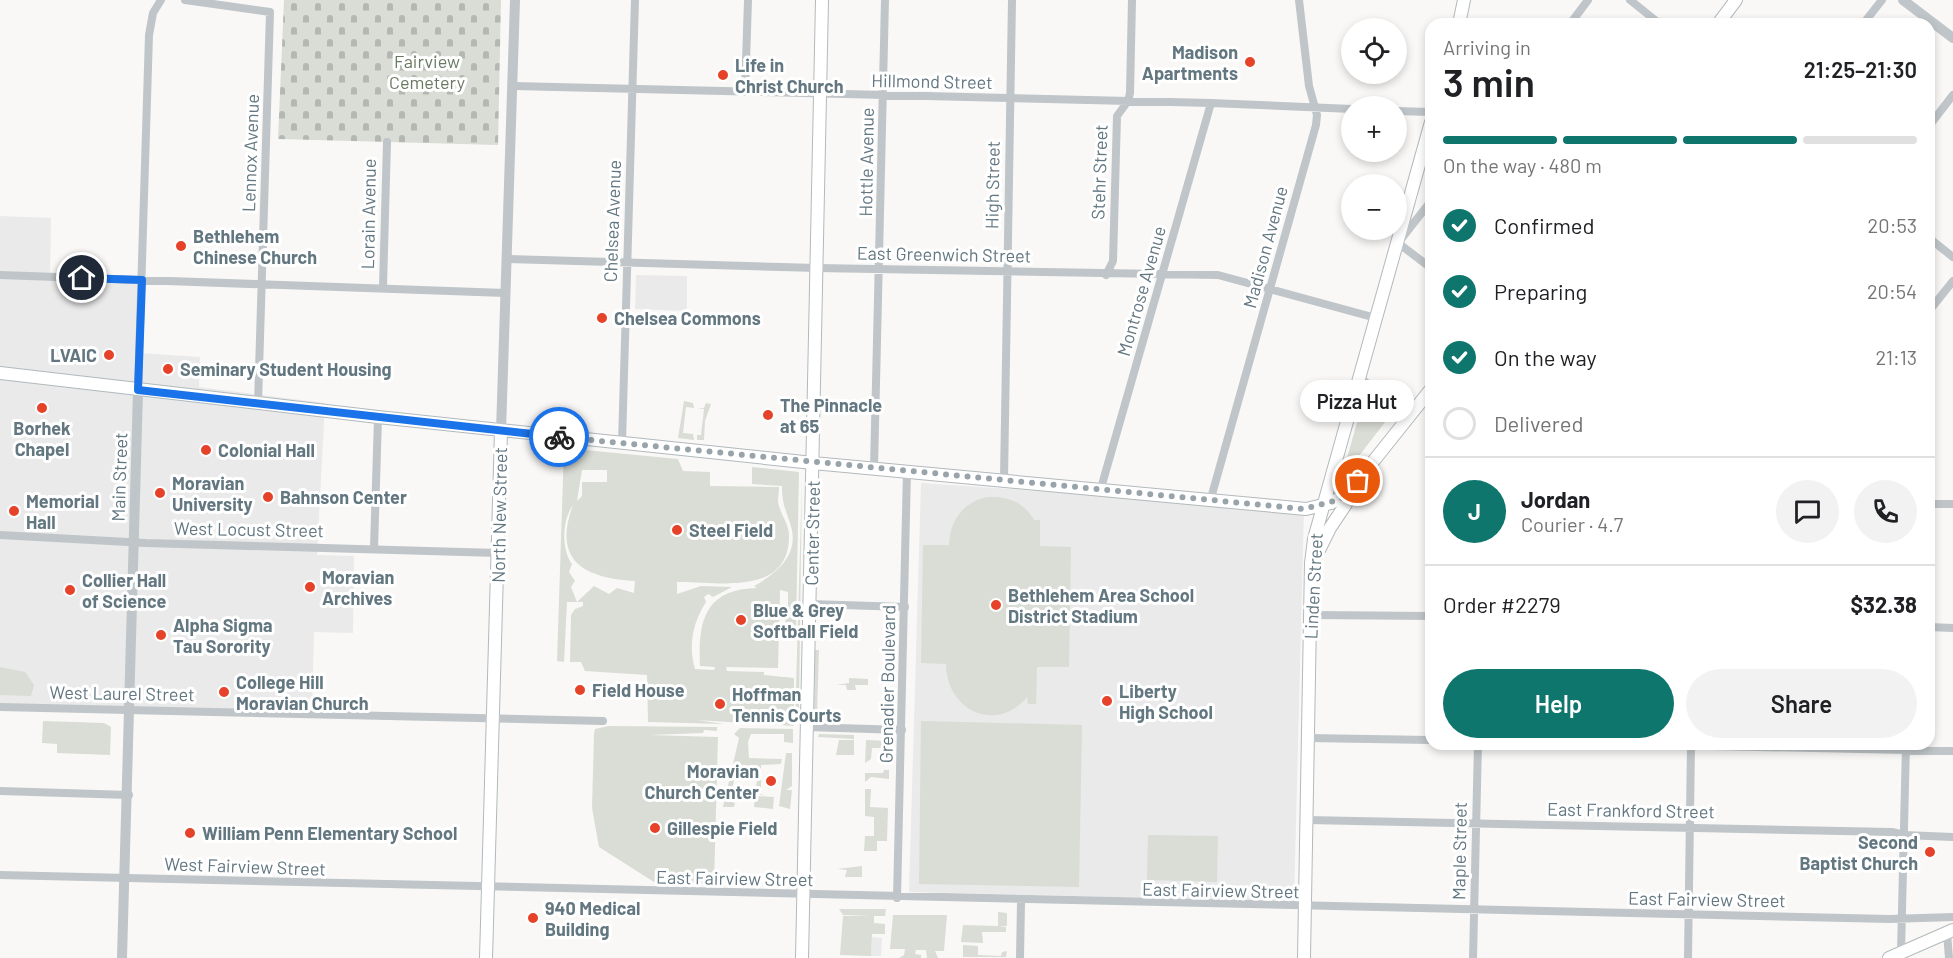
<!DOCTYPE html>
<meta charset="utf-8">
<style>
:root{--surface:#fff;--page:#f2f2f2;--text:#202124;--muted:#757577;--line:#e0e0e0;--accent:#0f766e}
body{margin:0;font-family:Barlow,sans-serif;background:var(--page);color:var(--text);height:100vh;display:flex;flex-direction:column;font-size:22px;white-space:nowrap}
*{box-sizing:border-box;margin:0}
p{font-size:20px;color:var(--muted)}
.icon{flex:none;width:33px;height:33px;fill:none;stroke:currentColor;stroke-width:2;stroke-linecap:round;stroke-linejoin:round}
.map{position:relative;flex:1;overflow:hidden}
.details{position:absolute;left:1425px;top:18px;width:510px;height:732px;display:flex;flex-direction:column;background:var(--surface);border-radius:18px;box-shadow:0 3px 9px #0003}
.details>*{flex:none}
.buttons{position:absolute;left:1341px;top:18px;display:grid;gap:12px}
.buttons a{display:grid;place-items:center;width:66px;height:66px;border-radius:50%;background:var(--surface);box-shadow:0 3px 9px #0003;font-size:30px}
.pin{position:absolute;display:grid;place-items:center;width:51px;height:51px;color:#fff;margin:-26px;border:3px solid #fff;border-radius:50%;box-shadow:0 2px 6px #0007}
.courier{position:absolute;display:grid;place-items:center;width:60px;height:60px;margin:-30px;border:4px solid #1a73e8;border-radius:50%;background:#fff;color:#222;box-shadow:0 2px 8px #0007}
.bubble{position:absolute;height:42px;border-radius:21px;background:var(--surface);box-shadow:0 3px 9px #0003;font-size:20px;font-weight:600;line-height:42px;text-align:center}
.summary em{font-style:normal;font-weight:600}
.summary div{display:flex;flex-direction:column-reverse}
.summary{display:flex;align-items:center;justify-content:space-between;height:102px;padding:0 18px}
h1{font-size:39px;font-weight:600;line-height:45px}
.bar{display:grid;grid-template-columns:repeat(4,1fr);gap:9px 6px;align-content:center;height:72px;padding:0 18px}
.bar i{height:8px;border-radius:4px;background:var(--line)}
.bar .active{background:var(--accent)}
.bar p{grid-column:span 4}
.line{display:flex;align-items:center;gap:15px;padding:0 18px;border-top:2px solid var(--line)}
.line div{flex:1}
.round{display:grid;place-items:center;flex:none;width:63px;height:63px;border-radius:32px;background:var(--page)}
ol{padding:0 18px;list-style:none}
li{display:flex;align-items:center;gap:18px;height:66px}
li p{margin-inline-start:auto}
li .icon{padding:6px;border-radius:50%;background:var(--accent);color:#fff;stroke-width:4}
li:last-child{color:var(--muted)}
li i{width:33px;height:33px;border:3px solid var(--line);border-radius:50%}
.action{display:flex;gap:12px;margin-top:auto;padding:12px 18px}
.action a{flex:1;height:69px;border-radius:36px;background:var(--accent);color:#fff;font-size:24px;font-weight:600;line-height:69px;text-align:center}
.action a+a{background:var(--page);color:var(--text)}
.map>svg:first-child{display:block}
.built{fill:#e9eae9}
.green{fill:#d9ddd5;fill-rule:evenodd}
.cemetery{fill:url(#cemetery-stones)}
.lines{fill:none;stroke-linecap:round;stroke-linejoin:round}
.secondary-casing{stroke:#b1b9bd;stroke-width:14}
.primary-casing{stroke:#b3b9bc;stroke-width:14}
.minor{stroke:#bfc5c8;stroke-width:8}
.tertiary{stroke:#bfc5c8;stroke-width:10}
.secondary{stroke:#fff;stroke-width:12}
.primary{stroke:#fff;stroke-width:12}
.done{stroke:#98a4aa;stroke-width:6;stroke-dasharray:0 10.8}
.route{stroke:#1a73e8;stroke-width:8}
.poi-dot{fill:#e54229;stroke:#fff;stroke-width:2}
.labels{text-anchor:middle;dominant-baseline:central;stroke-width:6;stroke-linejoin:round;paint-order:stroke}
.poi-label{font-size:18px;font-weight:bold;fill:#637781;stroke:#fff;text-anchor:start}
.park-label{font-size:18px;fill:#687962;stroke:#fff}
.street-label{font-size:18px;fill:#637781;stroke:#fff}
</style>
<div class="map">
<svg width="1953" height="958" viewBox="0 0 1953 958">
<defs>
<pattern id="cemetery-stones" width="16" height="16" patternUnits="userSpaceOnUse" patternTransform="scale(1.5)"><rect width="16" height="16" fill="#d9ddd5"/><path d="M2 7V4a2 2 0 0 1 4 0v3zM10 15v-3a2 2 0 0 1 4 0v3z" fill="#b4b8b2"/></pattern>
</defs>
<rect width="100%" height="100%" fill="#f9f8f6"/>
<path class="built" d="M0 216 51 218 50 276 142 280 138 353 200 357 199 387 325 403 317 555 354 556 353 633 314 632 312 714 0 706Z
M636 275 687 276V311L635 309Z
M921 483 1304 509 1294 901 909 892Z
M872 937 882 938 881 956H871Z"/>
<path class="green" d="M1366 391 1393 412 1341 479Z
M684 401 693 403 694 408 686 407 683 433 693 434 694 440 678 438Z
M706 403 711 404 705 421 704 440H697V435H701L704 409 697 408H704Z
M564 448 678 459 683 471 710 472V486L779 487C779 493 777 501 779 506 782 517 789 524 789 536 789 598 715 581 677 582V594L701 586 732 587 713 597 708 594 704 597 706 602C693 622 688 645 695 669L714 670 715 667 700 666C698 622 704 589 757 588L754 586C777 573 801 554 790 523 785 508 782 503 782 486L752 484V467L799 472 796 630 789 631 784 617 788 611V592L780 590 778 668 726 667 727 671 764 672V675L794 678V726L697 720 724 724 648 722 647 675 585 671 581 662H570L571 615 575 609 583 606V602H567L564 662 557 661ZM582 470H607V482H582V496L577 501ZM573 505C552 561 584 578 635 581L634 593 617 588 609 594 594 586 577 602 571 587 575 581 569 572 572 564C561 549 562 520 573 505Z
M802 477 799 709 798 723 795 724Z
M987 497C1007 496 1024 502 1034 520H1040V546L1071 547 1069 667H1037L1036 704H1028L1027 697C995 735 946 709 946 664L921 663 923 545H949C950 521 962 503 987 497Z
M815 650H819L817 716H814Z
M0 667 25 672 34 685 31 696 0 695Z
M849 678 868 679V685H855L856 690H847L846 685H836L849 683Z
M43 721 104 723 111 727 110 755 57 753V744L42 743Z
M921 721 1082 725 1079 887 919 884Z
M609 726 717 727V731L704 730 703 733 649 735 718 737 714 883 654 882 599 847 592 808 594 734 595 729Z
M740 728 793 729V743L784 742V734H751L748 742 749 758 782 759 781 764 761 765V794L766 796 755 793 757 781 735 777 729 801 735 803 734 807H723L739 738 734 734Z
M819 734 854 735V739L818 737Z
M839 740H854V755H836Z
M866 740 890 741 889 756H882L883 748H872L871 759 865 763Z
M786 753H792V786L786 790H792L790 809 779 806Z
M884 770H889V779L871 777 865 782V773H883Z
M865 789H871L870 807 888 808 887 841H877V851H864L865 836H874V817L865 816Z
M755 796 774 797 773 809 754 807Z
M1148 835 1218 836 1217 882 1147 880Z
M862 866V877H845L847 870 837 869Z
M839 909H886L885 916H874V923L885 924V934H872L871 956 840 955 843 916H870L843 915Z
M998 912 1007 913V926H999L1006 927V932H982L983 943 961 942 963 925 998 926Z
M893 915H947L944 951H935L938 958H927L926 950H916L915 954 921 955V958H899L904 955 905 949H890Z
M963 945 978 946V955L1001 956 1002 952 1007 951 1006 957H963Z"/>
<path class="cemetery" d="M284 0H501L498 145 278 139Z"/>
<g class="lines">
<defs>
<path id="secondary" d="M0 373 378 417 813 463
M486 958 501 431"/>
<path id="primary" d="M1459 24 1464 0
M1718 24 1736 0
M813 463 1306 509 1331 503 1348 493 1431 389
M1315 558 1330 528 1346 504 1348 493
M802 958 822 0
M1304 958 1311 563 1314 539 1431 122
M1889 958 1953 930"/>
</defs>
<use href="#secondary" class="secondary-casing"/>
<use href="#primary" class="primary-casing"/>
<path class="minor" d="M185 0 270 12 258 403
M1630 0 1660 24
M1570 24 1588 0
M1863 24 1882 0
M513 86 1211 103 1352 109
M745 92 748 0
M1396 111 1431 112
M1929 126 1953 95
M1431 201 1398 243 1431 268
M1929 238 1953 257
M506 259 817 268 1218 275 1376 318
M0 275 505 293
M1106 275 1113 261 1117 116 1128 101 1130 93 1132 0
M383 287 387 142
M1929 311 1953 281
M1359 377 1409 416
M138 390 149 35 153 13 161 0
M622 443 635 0
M874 468 885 0
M1004 479 1012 0
M1101 488 1211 103
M1211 498 1316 125 1317 115 1309 86 1299 0
M1929 504H1953
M0 535 146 543 498 553
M374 549 378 417
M810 604 905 607
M1311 615 1431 616
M1929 627 1953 628
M0 707 603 721
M807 727 902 730
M1308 738 1431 740
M1619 744 1953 751
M0 791 129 795
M1307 820 1892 832 1904 835 1953 837
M0 875C630 895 1260 907 1890 919L1953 917
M897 898 907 471
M1947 933 1949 958
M1901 952 1906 744
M1020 958 1021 902
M1473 958 1478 744
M1688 958 1691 744"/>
<path class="tertiary" d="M1903 0 1953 38
M501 431 515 0
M122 958 138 390"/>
<use href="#secondary" class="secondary"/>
<use href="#primary" class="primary"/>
</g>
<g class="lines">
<path class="done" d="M559 437 1304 509 1341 499 1358 481"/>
<path class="route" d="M82 278 142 280 138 390 559 437"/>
</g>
<g class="poi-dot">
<circle cx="1250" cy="62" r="6"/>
<circle cx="723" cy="75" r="6"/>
<circle cx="181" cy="246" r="6"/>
<circle cx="602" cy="318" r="6"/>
<circle cx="109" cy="355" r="6"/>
<circle cx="168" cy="369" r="6"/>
<circle cx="42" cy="408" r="6"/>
<circle cx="768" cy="415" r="6"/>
<circle cx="206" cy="450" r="6"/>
<circle cx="160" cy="493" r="6"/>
<circle cx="268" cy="497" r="6"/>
<circle cx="14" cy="511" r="6"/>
<circle cx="677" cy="530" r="6"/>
<circle cx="310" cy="587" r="6"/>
<circle cx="70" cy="590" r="6"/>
<circle cx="996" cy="605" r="6"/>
<circle cx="741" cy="620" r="6"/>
<circle cx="161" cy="635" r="6"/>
<circle cx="580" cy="690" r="6"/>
<circle cx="224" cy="692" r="6"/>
<circle cx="1107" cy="701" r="6"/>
<circle cx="720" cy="704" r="6"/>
<circle cx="771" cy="781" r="6"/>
<circle cx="655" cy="828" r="6"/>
<circle cx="190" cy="833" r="6"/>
<circle cx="1930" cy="852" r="6"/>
<circle cx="533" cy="918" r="6"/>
</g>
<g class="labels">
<g class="poi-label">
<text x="1238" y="52" text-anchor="end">Madison<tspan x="1238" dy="21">Apartments</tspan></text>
<text x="735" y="65">Life in<tspan x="735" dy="21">Christ Church</tspan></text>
<text x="193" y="236">Bethlehem<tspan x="193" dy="21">Chinese Church</tspan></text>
<text x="614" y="318">Chelsea Commons</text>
<text x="97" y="355" text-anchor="end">LVAIC</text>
<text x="180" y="369">Seminary Student Housing</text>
<text x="780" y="405">The Pinnacle<tspan x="780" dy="21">at 65</tspan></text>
<text x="42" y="428" text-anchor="middle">Borhek<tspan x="42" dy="21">Chapel</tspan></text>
<text x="218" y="450">Colonial Hall</text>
<text x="172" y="483">Moravian<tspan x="172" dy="21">University</tspan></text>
<text x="280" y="497">Bahnson Center</text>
<text x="26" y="501">Memorial<tspan x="26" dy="21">Hall</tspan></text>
<text x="689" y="530">Steel Field</text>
<text x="322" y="577">Moravian<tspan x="322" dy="21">Archives</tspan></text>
<text x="82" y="580">Collier Hall<tspan x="82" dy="21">of Science</tspan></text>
<text x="1008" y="595">Bethlehem Area School<tspan x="1008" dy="21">District Stadium</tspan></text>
<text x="753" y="610">Blue &amp; Grey<tspan x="753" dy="21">Softball Field</tspan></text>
<text x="173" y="625">Alpha Sigma<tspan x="173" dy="21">Tau Sorority</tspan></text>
<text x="236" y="682">College Hill<tspan x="236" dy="21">Moravian Church</tspan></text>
<text x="592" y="690">Field House</text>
<text x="1119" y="691">Liberty<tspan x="1119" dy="21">High School</tspan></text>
<text x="732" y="694">Hoffman<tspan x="732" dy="21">Tennis Courts</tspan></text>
<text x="759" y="771" text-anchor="end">Moravian<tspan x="759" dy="21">Church Center</tspan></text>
<text x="667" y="828">Gillespie Field</text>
<text x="202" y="833">William Penn Elementary School</text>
<text x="1918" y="842" text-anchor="end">Second<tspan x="1918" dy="21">Baptist Church</tspan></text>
<text x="545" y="908">940 Medical<tspan x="545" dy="21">Building</tspan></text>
</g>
<g class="park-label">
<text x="427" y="61">Fairview<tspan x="427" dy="21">Cemetery</tspan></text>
</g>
<g class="street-label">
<text transform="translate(932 81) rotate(1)">Hillmond Street</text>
<text transform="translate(250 153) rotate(-88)">Lennox Avenue</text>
<text transform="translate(866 162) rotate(-89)">Hottle Avenue</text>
<text transform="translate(1099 172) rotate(-88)">Stehr Street</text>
<text transform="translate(992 185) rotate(-89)">High Street</text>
<text transform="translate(368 214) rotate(-89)">Lorain Avenue</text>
<text transform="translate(612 221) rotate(-88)">Chelsea Avenue</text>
<text transform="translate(1265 247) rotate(-75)">Madison Avenue</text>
<text transform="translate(944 254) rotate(1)">East Greenwich Street</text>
<text transform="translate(1141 291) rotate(-74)">Montrose Avenue</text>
<text transform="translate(119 477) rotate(-88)">Main Street</text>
<text transform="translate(499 515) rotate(-89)">North New Street</text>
<text transform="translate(249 529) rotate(1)">West Locust Street</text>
<text transform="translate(812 533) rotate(-89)">Center Street</text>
<text transform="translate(1313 586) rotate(-87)">Linden Street</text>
<text transform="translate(887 684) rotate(-89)">Grenadier Boulevard</text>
<text transform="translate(122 693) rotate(1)">West Laurel Street</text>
<text transform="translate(1631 810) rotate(1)">East Frankford Street</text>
<text transform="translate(1459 851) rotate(-89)">Maple Street</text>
<text transform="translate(245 866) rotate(2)">West Fairview Street</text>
<text transform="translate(735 878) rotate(1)">East Fairview Street</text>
<text transform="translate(1221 890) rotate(1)">East Fairview Street</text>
<text transform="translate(1707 899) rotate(1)">East Fairview Street</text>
</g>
</g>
</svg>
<div class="buttons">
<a><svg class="icon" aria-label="locate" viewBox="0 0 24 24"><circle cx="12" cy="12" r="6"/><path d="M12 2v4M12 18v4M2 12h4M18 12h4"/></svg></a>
<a>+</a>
<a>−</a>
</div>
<div class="pin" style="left:1358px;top:481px;background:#ea580c"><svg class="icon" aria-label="bag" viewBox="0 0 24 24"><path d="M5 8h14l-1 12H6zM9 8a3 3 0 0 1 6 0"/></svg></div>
<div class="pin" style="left:82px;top:278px;background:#1f2937"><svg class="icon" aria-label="home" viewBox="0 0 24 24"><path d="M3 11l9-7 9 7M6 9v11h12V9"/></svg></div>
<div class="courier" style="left:559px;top:437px"><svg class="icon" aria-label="bike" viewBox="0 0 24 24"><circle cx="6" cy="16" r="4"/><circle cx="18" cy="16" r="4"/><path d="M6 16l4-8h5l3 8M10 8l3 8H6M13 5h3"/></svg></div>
<div class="bubble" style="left:1300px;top:380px;width:114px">Pizza Hut</div>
<section class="details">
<div class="summary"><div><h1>3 min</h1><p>Arriving in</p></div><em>21:25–21:30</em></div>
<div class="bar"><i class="active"></i><i class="active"></i><i class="active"></i><i></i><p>On the way · 480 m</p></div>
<ol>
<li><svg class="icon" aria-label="check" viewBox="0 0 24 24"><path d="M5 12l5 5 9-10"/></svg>Confirmed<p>20:53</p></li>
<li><svg class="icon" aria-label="check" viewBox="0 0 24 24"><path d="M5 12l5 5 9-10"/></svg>Preparing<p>20:54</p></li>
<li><svg class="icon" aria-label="check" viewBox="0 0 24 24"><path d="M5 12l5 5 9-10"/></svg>On the way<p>21:13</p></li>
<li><i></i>Delivered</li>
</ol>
<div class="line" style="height:108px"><b class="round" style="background:var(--accent);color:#fff">J</b><div><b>Jordan</b><p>Courier · 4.7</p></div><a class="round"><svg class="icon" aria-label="chat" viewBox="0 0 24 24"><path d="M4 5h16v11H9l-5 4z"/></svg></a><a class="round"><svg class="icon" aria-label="phone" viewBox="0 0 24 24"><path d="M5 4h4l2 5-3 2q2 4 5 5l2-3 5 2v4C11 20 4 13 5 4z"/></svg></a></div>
<div class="line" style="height:78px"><div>Order #2279</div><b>$32.38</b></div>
<div class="action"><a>Help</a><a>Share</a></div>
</section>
</div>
